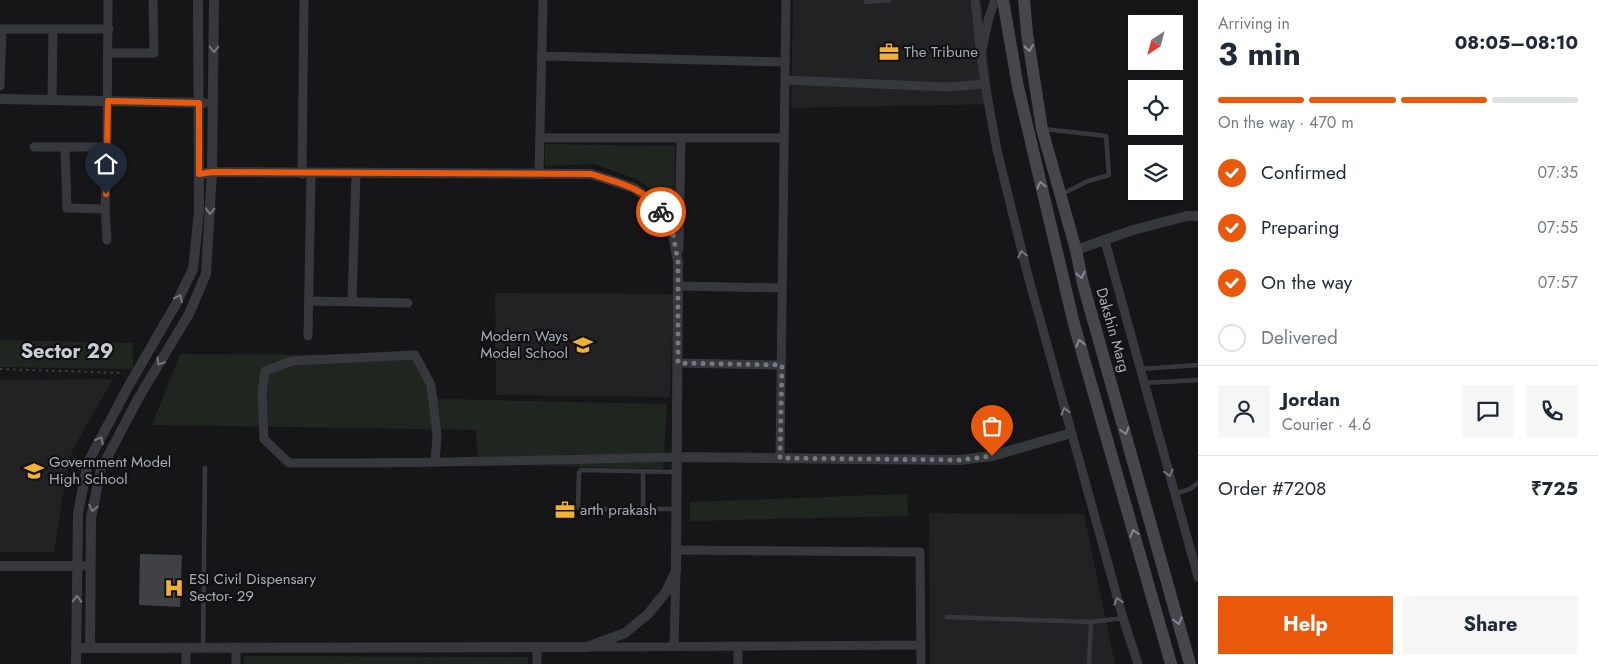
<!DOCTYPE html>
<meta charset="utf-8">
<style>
:root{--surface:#fff;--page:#f6f6f7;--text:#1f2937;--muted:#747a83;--line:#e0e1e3;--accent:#ea580c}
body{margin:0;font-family:Jost,sans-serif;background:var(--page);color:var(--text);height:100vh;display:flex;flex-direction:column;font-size:19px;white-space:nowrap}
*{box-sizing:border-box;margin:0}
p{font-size:16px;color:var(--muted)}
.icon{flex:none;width:28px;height:28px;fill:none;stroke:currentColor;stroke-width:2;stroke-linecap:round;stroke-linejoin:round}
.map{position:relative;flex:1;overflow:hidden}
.side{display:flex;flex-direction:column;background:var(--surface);width:400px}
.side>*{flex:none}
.needle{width:32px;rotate:216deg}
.buttons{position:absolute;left:1128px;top:15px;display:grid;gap:10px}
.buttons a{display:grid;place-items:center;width:55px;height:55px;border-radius:0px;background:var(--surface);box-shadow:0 1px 4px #0004;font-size:25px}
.pin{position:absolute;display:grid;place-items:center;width:42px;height:42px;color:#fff;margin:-51px -21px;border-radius:50% 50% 50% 0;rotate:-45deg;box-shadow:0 0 5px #0007}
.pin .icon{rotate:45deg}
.courier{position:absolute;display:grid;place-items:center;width:50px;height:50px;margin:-25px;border:4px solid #ea580c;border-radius:50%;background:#fff;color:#222;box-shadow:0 1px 6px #0007}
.headline em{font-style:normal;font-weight:700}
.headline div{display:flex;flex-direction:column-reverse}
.headline{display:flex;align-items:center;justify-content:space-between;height:85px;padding:0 20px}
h1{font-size:32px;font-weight:700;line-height:38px}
.bar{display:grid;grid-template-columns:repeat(4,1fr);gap:8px 5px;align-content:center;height:60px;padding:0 20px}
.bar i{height:6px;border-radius:4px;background:var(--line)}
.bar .current{background:var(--accent)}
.bar p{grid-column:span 4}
.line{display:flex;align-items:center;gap:12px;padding:0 20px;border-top:1px solid var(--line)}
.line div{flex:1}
.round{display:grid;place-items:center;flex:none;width:52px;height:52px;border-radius:0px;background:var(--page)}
ol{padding:0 20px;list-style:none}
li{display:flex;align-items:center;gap:15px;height:55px}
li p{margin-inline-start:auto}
li .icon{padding:5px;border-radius:50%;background:var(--accent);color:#fff;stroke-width:4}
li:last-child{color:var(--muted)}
li i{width:28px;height:28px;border:2px solid var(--line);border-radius:50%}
.primary-button{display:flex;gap:10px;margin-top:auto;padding:10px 20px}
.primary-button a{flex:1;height:58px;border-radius:0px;background:var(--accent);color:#fff;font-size:20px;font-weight:700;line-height:58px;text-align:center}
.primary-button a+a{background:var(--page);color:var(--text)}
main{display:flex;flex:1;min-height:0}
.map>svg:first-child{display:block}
.built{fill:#222225}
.green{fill:#1e261f}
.building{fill:#404145}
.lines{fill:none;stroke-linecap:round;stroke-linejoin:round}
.path{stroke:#3d3f44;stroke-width:2;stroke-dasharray:2.5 4;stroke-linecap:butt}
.service{stroke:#37383d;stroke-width:4.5}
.minor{stroke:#37383d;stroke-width:9}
.tertiary{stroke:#37383d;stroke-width:10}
.secondary{stroke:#45474d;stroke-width:12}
.oneway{stroke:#858993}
.oneway2{stroke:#757881}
.done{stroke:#757880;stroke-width:5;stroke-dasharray:0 9}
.route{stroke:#ea580c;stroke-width:6}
.labels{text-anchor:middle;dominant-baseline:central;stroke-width:4.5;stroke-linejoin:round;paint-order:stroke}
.poi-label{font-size:15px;fill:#a8adb8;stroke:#111113;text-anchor:start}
.street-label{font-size:15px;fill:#a8adb8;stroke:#111113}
.district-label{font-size:20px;font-weight:bold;fill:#c9ccd4;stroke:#111113}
</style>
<main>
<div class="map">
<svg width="1198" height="664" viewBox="0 0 1198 664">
<rect width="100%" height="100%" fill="#161618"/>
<path class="built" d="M793 0H981L993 104 791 108Z
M495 293 673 294 670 397 496 395Z
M113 379 73 449 63 494 54 552H0V380Z
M929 513 1084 514 1115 664H930Z"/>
<path class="green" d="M545 144 675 146 674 212 661 196 636 179 595 164 545 166Z
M0 340 133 343V369L0 367Z
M180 354 415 355 439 399 667 404 663 469 478 464 476 430 152 425Z
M907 494 908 516 690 521V502Z
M244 656 528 657V664H244Z"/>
<path class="building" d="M140 554 182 555 180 607 139 605Z"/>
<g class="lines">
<path class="path" d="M0 369 124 373"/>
<path class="service" d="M866 2 889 0
M1044 129 1106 136 1109 175 1088 181 1062 194
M1141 369 1198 365
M1144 383 1198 380
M643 471V509
M1175 494 1190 489 1198 483
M675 509H580L578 507 579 472 581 470 677 472
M947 617 1091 622 1123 618
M203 647 205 468
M1089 664 1091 622"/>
<path class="minor" d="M975 0 980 46
M995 0 989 17 981 54 985 84 997 150 1028 276 1123 618 1138 664
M0 29H109
M108 53H154L153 0
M541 56 785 62
M785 80 947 87 985 84
M0 86 2 29
M52 100 53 29
M540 138H784
M34 147H107
M65 147 67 208 105 209
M302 174 304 0
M539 174 543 0
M107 240 105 209 107 147 108 0
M1105 241 1198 577
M679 249 681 138
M678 286 782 288
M309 301 408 303
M352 302 356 174
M308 336 311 174
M678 363 781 365
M780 458 786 0
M435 462 437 436 431 385 415 355 292 361 265 371 262 392 264 439 289 463C419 464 548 460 677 457
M676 550 920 552 921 664
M674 646 676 571
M591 647 921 645
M186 648V664
M236 664V647
M537 664V647
M738 664V646"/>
<path class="tertiary" d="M0 99 204 103
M1076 250 1133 230 1187 216H1198
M677 457 960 460 992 456 1071 433
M0 566H82
M76 648 587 647 625 633 648 614 666 592 676 571 678 262 672 228 656 204 634 188 591 174 212 172 199 174
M90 648 91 518 101 469 139 397 189 314 206 274 212 172 214 0
M76 664 78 513 88 462 128 387 176 304 193 269 199 212 198 0"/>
<path class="secondary" d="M1003 0 1018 87 1074 324 1171 664
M1024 0 1027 33 1042 129 1076 250 1083 284 1190 664"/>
</g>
<defs><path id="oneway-chevron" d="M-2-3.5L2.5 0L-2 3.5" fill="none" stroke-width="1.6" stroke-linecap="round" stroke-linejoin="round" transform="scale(1.25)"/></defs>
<g class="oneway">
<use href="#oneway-chevron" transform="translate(1029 48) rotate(81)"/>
<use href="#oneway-chevron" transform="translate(1041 185) rotate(-103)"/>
<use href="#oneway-chevron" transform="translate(1081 275) rotate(77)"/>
<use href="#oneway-chevron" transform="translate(1080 343) rotate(-106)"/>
<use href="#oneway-chevron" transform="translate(1125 431) rotate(74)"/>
<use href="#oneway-chevron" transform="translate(1134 533) rotate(-106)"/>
<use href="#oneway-chevron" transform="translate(1178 621) rotate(74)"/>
</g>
<g class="oneway2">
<use href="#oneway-chevron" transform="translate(214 49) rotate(90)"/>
<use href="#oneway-chevron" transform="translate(210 211) rotate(93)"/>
<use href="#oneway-chevron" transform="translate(1022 254) rotate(-103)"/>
<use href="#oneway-chevron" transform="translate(179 298) rotate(-65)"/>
<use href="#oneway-chevron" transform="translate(160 362) rotate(121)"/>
<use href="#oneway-chevron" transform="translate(1065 411) rotate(-106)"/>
<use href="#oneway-chevron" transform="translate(100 440) rotate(-62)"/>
<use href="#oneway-chevron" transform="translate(1169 473) rotate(75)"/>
<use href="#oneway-chevron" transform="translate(93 508) rotate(102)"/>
<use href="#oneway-chevron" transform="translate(77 599) rotate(-89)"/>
<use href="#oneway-chevron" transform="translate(1118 601) rotate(-106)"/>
</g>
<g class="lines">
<path class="done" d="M661 212 672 228 678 262V363L782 365 780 458 960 460 992 456"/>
<path class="route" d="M106 194 108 101 199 103V174L212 172 591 174C619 183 644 187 661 212"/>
</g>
<defs>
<symbol id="office-bare" viewBox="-9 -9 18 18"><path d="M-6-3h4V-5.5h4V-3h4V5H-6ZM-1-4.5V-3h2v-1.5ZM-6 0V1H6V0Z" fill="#f2b134" stroke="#111113" stroke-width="2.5" paint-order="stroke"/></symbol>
<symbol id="school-bare" viewBox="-9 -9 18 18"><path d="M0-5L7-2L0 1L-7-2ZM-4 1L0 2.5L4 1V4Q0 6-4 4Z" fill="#f2b134" stroke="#111113" stroke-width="2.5" paint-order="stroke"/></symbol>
<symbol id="hospital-bare" viewBox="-9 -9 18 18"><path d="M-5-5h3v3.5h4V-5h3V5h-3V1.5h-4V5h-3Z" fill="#f2b134" stroke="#111113" stroke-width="2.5" paint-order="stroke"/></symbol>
</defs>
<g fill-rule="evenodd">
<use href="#office-bare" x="875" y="38" width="28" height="28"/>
<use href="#school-bare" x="569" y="331" width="28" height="28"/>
<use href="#school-bare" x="20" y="457" width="28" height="28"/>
<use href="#office-bare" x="551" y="496" width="28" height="28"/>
<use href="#hospital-bare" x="160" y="574" width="28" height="28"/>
</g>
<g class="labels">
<g class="poi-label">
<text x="904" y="52">The Tribune</text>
<text x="568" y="336" text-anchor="end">Modern Ways<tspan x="568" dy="17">Model School</tspan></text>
<text x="49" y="462">Government Model<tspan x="49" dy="17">High School</tspan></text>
<text x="580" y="510">arth prakash</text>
<text x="189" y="579">ESI Civil Dispensary<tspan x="189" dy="17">Sector- 29</tspan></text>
</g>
<g class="street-label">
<text transform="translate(1113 330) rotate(74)">Dakshin Marg</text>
</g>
<g class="district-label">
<text x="67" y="351">Sector 29</text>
</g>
</g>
</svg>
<div class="buttons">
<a><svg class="needle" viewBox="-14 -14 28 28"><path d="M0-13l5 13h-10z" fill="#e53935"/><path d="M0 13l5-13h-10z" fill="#747a83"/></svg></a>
<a><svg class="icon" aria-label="locate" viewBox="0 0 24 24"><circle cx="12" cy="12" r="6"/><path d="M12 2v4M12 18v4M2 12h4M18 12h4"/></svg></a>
<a><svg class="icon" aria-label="layers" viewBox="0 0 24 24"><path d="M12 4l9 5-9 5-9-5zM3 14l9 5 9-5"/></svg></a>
</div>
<div class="pin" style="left:992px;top:456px;background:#ea580c"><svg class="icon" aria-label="bag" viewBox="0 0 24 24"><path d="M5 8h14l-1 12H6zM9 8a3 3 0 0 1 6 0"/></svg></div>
<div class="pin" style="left:106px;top:194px;background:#1f2937"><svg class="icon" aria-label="home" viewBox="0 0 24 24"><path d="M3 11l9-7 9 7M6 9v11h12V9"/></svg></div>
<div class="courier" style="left:661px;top:212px"><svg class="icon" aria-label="bike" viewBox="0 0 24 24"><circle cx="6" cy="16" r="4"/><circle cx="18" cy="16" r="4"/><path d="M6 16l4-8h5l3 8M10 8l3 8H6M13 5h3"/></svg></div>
</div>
<section class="side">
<div class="headline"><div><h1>3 min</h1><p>Arriving in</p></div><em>08:05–08:10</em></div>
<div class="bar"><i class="current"></i><i class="current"></i><i class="current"></i><i></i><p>On the way · 470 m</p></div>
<ol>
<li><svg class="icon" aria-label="check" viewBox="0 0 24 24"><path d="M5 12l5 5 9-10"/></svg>Confirmed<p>07:35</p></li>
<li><svg class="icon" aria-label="check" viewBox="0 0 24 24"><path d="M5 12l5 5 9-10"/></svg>Preparing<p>07:55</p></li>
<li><svg class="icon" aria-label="check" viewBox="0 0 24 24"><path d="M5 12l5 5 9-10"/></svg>On the way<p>07:57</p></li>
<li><i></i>Delivered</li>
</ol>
<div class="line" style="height:90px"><a class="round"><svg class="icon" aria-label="person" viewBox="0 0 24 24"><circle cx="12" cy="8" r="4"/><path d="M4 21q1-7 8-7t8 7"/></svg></a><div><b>Jordan</b><p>Courier · 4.6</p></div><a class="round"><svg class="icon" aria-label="chat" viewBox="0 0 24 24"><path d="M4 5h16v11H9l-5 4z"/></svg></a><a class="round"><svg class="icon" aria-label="phone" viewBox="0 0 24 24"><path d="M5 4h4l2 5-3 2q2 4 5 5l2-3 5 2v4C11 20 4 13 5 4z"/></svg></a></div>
<div class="line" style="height:65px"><div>Order #7208</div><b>₹725</b></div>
<div class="primary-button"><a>Help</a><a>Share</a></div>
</section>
</main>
